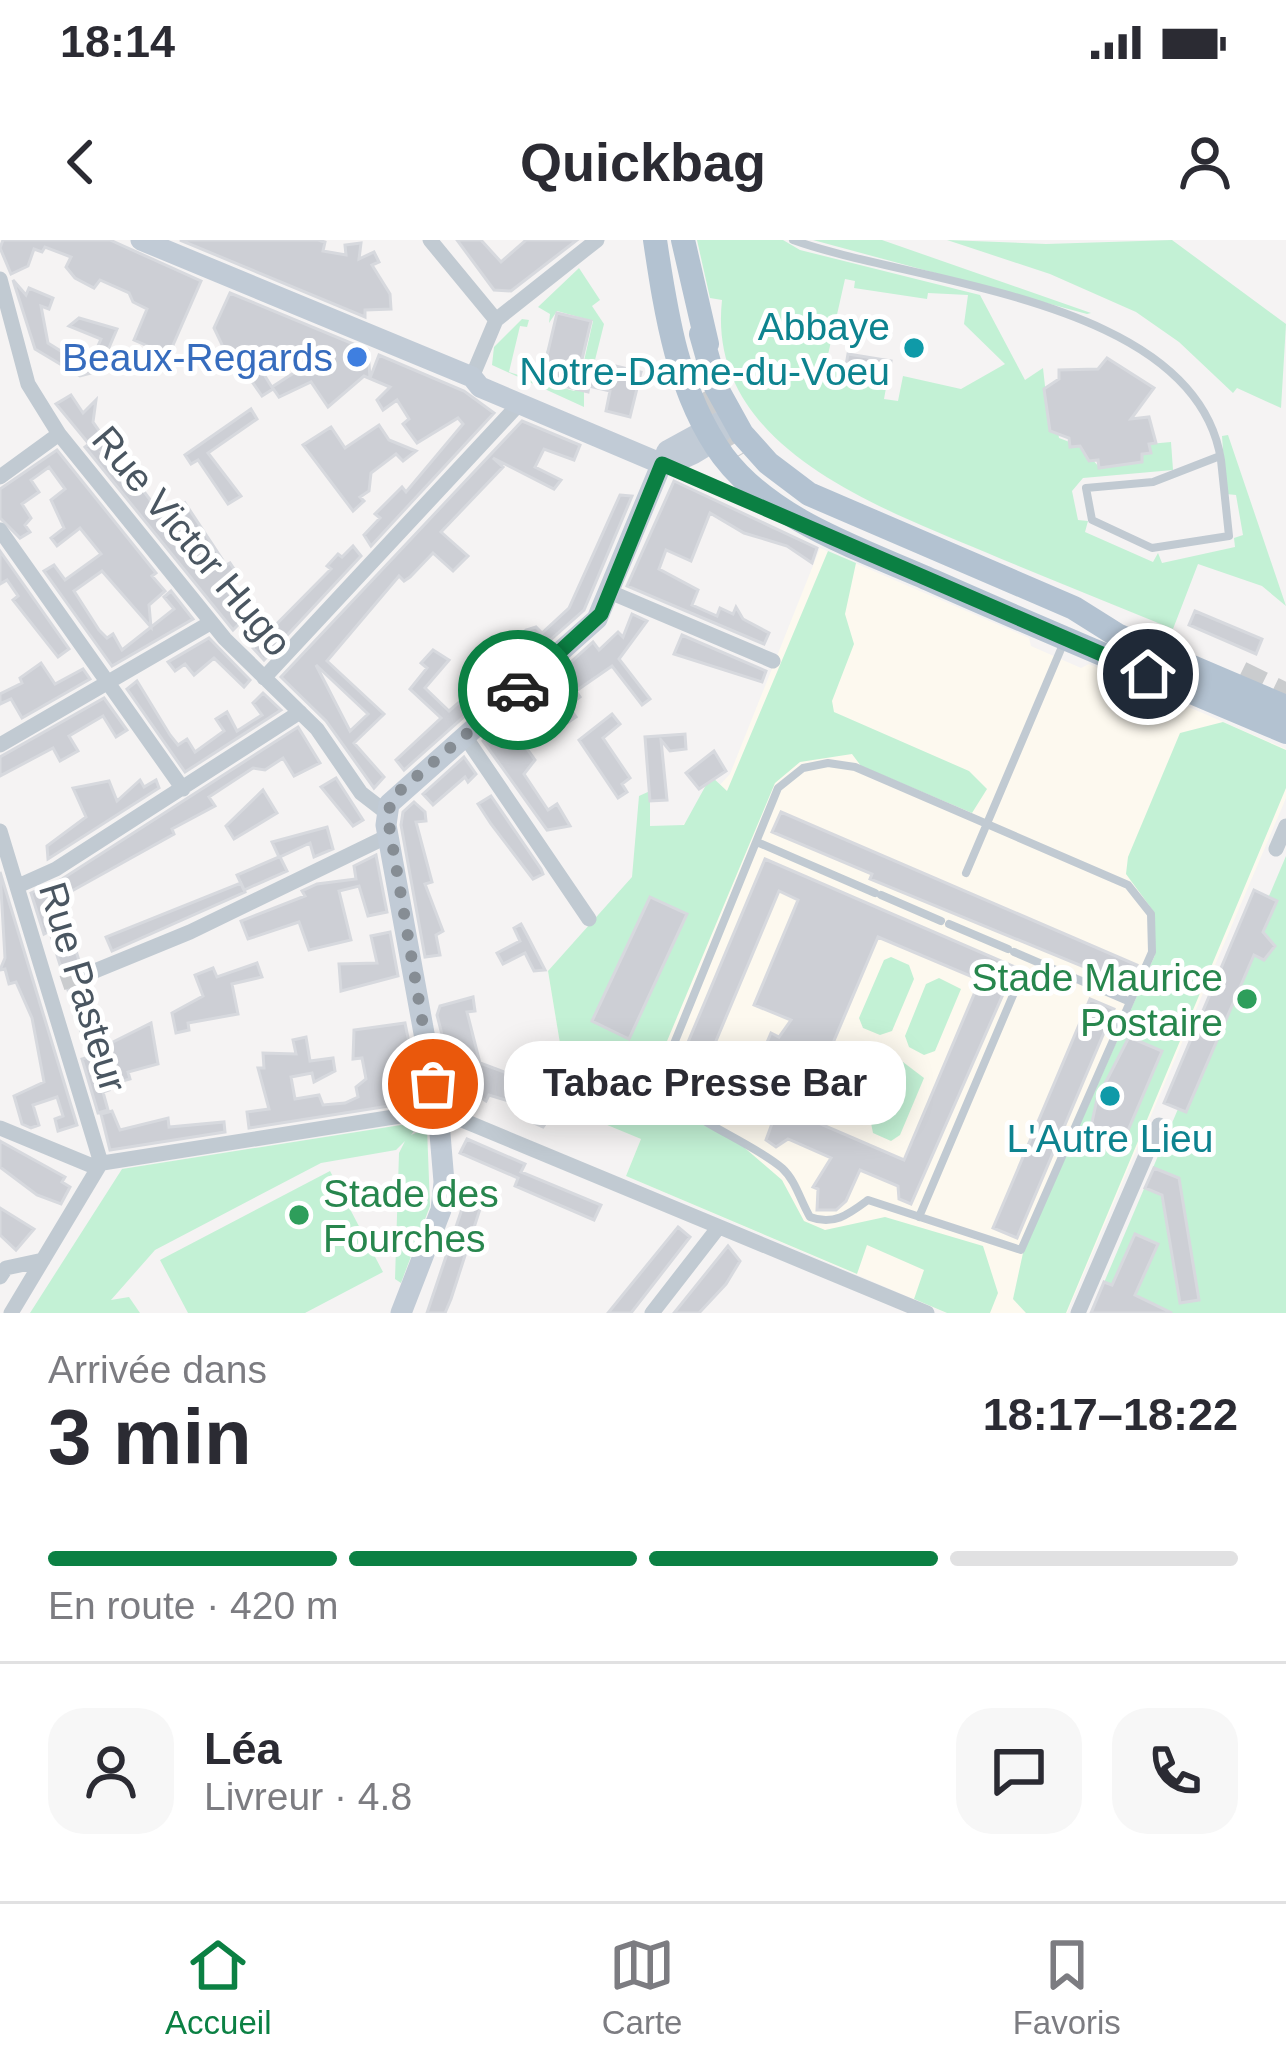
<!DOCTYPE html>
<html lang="fr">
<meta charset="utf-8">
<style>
:root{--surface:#fff;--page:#f7f7f7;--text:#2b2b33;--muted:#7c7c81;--line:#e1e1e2;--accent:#0b8043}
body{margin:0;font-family:Arial,sans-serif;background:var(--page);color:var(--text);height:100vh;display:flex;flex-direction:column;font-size:45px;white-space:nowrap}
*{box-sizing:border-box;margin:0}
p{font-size:39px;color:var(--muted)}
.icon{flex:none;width:66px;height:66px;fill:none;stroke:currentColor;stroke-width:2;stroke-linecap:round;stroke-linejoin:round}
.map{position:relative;height:1073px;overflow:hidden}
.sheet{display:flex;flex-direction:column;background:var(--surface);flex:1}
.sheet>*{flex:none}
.pin{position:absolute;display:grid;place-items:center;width:102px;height:102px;color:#fff;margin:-51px;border:6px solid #fff;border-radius:50%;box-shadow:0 3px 12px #0007}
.courier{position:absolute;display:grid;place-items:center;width:120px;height:120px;margin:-60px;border:9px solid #0b8043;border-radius:50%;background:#fff;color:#222;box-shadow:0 3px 15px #0007}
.bubble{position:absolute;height:84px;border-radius:36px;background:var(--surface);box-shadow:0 6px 30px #0003;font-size:39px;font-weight:600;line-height:84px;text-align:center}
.head em{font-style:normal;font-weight:600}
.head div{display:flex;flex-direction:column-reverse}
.head{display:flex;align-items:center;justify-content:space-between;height:204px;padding:0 48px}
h1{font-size:78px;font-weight:600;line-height:90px}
.bar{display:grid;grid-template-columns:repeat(4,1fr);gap:18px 12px;align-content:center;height:144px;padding:0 48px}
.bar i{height:15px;border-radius:9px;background:var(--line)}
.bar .active{background:var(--accent)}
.bar p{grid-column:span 4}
.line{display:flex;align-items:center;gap:30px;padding:0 48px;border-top:3px solid var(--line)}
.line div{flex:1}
.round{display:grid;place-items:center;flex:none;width:126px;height:126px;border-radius:36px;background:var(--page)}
.status{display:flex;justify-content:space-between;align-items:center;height:84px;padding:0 60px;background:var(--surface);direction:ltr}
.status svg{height:33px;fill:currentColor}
header{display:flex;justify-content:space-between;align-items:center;height:156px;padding:0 48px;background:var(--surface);font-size:54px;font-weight:600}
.menu{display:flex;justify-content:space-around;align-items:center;height:168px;border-top:3px solid var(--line);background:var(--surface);font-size:33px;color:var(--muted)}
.menu a{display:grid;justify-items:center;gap:6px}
.menu .active{color:var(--accent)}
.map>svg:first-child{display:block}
.commercial{fill:#fdf9ef}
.green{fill:#c3f1d5;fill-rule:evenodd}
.building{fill:#cdcfd5;stroke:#d7d9de;stroke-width:3;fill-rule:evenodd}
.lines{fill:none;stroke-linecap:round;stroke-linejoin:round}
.street-tunnel{stroke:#caccce;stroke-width:15;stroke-dasharray:15 8;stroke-linecap:butt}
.primary-tunnel{stroke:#caccce;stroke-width:24;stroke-dasharray:24 12;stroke-linecap:butt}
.lane{stroke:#c1cad2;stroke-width:8}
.street{stroke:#c1cad2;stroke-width:15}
.secondary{stroke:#c1cbd6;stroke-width:21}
.primary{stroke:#b3c2d1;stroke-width:24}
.done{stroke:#868d94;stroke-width:12;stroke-dasharray:0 21.6}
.route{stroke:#0b8043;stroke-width:15}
.culture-dot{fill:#0f9aa8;stroke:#fff;stroke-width:4.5}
.shop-dot{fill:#3f7fe0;stroke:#fff;stroke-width:4.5}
.leisure-dot{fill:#2e9e5b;stroke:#fff;stroke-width:4.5}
.labels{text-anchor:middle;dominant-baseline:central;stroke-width:10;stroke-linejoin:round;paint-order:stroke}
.culture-label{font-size:39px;fill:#0d838f;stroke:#fff;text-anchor:end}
.shop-label{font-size:39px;fill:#366cbe;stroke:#fff;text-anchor:end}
.street-label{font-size:39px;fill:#4a5661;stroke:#fff}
.leisure-label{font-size:39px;fill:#27864d;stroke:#fff;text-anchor:end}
</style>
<div class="status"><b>18:14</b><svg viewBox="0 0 49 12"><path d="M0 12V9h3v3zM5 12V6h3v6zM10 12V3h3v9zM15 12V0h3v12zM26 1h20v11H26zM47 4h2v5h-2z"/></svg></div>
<header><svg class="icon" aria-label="back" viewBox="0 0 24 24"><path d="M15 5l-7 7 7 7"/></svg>Quickbag<svg class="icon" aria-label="person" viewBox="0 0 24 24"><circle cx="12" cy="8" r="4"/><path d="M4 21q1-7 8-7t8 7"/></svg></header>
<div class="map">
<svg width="1286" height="1073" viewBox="0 0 1286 1073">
<rect width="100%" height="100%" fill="#f5f3f3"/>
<path class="commercial" d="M820 308 1029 398 1031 406 1081 428 1089 424 1286 509V558L1067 1073H946L626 936 641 899 571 870 548 731 730 534Z"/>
<path class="green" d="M697 0H783L800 10 980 55 1025 140 1043 128 1050 191H1058L1059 198 1080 206 1100 228 1142 222V214L1150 213 1149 204 1171 202 1173 230 1083 238 1072 251 1078 280 1088 281 1085 292 1153 322 1158 313 1162 323 1235 307 1234 298 1243 295 1236 255 1226 254 1222 196 1228 195 1286 366 1262 346 1198 324 1173 389C1110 363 1047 338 985 312 873 265 706 205 722 60L710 58ZM845 39 855 41 854 48 927 59 928 53 968 55 964 84 1005 124 961 149 903 136 898 161 884 159 888 137 825 128Z
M813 0H882L1091 73 1087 74Z
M947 0 1046 4 1172 0 1286 84 1281 168 1237 148 1233 153 1179 102 1136 72 1050 34Z
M579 28 600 60 592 66 604 84 594 124 584 121 593 81 557 71 549 83 550 74 538 67Z
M522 79 529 80 527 87 520 86 509 132 537 141 548 107 540 141 574 151 584 145V167L492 125 494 107Z
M828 311 856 323 845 374 854 404 832 461 834 472 969 531 987 549 972 573 861 526 852 514 800 522 775 543 652 837V859L739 903 782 940 804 981 825 990 885 977 983 1006 998 1053 990 1073H947L914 1059 924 1030 867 1005 857 1034 626 936 641 899 571 870 548 731 632 637 639 556 650 551V586L684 585 711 536 727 551Z
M1223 482 1286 510V548L1066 1073H1026L1013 1059 1023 1013 1155 715 1154 672 1126 634 1128 617 1180 493Z
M1286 616V1073H1091L1178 869 1165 862 1253 652 1269 656Z
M891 717 909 725 914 739 892 791 880 795 863 788 859 778 884 720Z
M939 738 961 749 935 811 924 815 909 807 905 796 926 744Z
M857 802 874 809 879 822 858 873 842 880 826 873 824 864 848 806Z
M903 822 924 838 900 895 891 901 873 893 870 878 891 827Z
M420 882 411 895 427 888 430 966 401 1043 395 1039 399 913 405 901 396 910 321 923 155 1010 111 1060 129 1057 140 1073H30L122 929Z
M330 931 383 1032 305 1073H188L160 1020Z"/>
<path class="building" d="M3 0H110L201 41 166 121 156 117 159 111 134 100 147 69 133 62 129 53 100 40 94 48 75 38 66 27 71 17 45 7 42 12 34 9 28 26 11 34 0 8Z
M180 0H318L325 2 323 11 346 15 345 5 361 3 359 19 374 12 379 22 372 25 390 54 391 69 365 70V77Z
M457 0H481L501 22 526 0H577L511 51 494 50Z
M13 40 26 55 29 48 53 58 49 69 41 66 48 103 88 128 101 99 69 86 79 78 117 89 99 131 80 136 35 109Z
M230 53 368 110 370 138 379 115 464 151 494 173 371 306 364 295 380 278 375 274 402 247 406 252 463 184 458 178 417 203 403 184 409 179 397 160 383 170 377 160 390 147 364 136 328 167 311 142 279 157 272 147 306 125 294 107 260 128 273 149 262 156 241 126 234 130 214 88Z
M557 73 591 81 580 128 614 136 616 126 641 132 630 177 606 171 610 151 589 146 588 152 541 141Z
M848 114 891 121 888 137 845 131Z
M1107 118 1154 148 1131 179 1149 177 1156 203 1149 204 1151 213 1142 214V222L1099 228 1098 220 1089 221 1080 206 1070 207 1069 198 1050 191 1044 149 1059 139V130L1098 129Z
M71 155 83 173 96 160 93 182 109 205 101 212 136 254 142 249 157 269 156 276 161 272 167 279 185 263 226 325 230 323 238 335 222 345 237 363 230 368 241 382 233 390 85 207 89 204 56 164Z
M251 169 257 179 208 213 241 256 228 264 198 220 191 224 185 215Z
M522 181 580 205 574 220 544 209 535 227 561 240 554 249 493 218 503 227 441 292 468 316 453 331 433 313 410 337 404 341 399 336 327 421 384 474 354 503 384 537 374 548 326 481 281 437ZM316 425 368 474 350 491Z
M379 185 389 200 416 211 403 221 396 214 371 233 369 251 360 257 364 261 353 271 303 205 331 187 345 208Z
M57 210 156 333 152 336 165 351 149 365 151 387 102 331 74 351 99 390 107 398 113 394 122 410 174 369 164 357 171 351 193 379 112 426 44 331 54 325 65 340 101 314 80 288 57 306 51 298 64 288 51 260 65 249 49 227 31 240 39 252 22 264 31 278 25 285 30 292 20 298 0 278V249Z
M674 241 817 308 812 323 787 306 744 293 710 273 691 321 666 310 659 329 698 350 692 365 717 376 720 368 733 374 736 367 743 379 769 393 764 404 627 346Z
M620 255 632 256 584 370 404 530 396 520 441 478 410 449 427 428 421 423 433 410 449 420 425 448 449 471 470 453 463 447 522 404 517 399 526 390 536 387 542 393 569 368Z
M353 306 361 316 264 420 253 408 331 329 327 326 338 314 342 317Z
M0 311 69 409 58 417 13 360 18 356 7 340 0 344Z
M1195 371 1262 399 1256 414 1189 385Z
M632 374 647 381 619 419 650 459 642 465 612 426 576 451 580 457 568 466 576 477 548 496 537 481 518 496 535 520 524 534 548 570 557 564 570 586 547 590 483 501 525 463 532 472 558 452 550 441 593 402 599 410 618 392 623 397Z
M682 395 766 431 762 442 674 414Z
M209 398 250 440 244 447 214 418 194 435 185 424 175 431 168 422Z
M41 423 55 444 83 429 90 439 22 478 11 459 0 464V454L22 443 20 438Z
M137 441 170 495 178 505 187 499 195 512 224 491 216 479 227 472 237 491 262 475 253 463 263 453 281 470 185 532 127 449Z
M104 458 127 490 116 497 103 476 69 496 78 511 60 521 53 508 0 536V517Z
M612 474 620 484 603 498 630 538 622 544 627 552 618 558 579 500Z
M298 487 320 523 294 536 283 518 265 530 253 528 209 557 215 566 172 589 174 594 61 657 57 670 44 677 48 692 44 694 31 653 62 639Z
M685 494 686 509 670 511 661 500 667 560 650 561 645 497Z
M714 511 726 531 699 549 686 533Z
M464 517 476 534 468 542 465 537 433 565 423 554Z
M336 538 363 580 353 586 321 547Z
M140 540 144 547 156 540 159 548 48 619 47 606 86 577 73 548 109 541 117 561Z
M263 550 277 573 234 599 226 586Z
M491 556 541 629 543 634 533 639 491 584 478 564Z
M414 562 425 572 426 581 416 582 432 642 425 644 443 691 436 695 440 715 425 717 401 585 403 572Z
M781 572 1137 725 1128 745 870 639 872 634 772 592Z
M327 587 333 609 314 617 310 603 280 617 287 631 244 650 237 635 279 617 272 602Z
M376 615 387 672 368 676 359 646 339 651 351 700 309 710 299 682 248 699 241 681 305 656 302 651 317 644 356 639 354 626Z
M765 619 1015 727 911 964 899 959 898 946 860 930 846 961 836 970H817L818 949 813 947 831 918 788 899 776 907 766 900 785 848 753 835 771 793 779 797 791 780 754 765 798 660 779 651 692 858 670 845ZM878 697 980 740 904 920 802 876Z
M0 632 77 885 58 891 55 879 63 876 57 857 33 865 39 885 31 888 22 884 14 856 44 842 32 778 16 742 9 744 5 729 0 730 5 718Z
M241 643 245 652 112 711 106 697Z
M1254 650 1277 661 1263 692 1275 706 1264 720 1254 715 1186 872 1164 863Z
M650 657 687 674 629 799 592 781Z
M521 684 528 697 545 730 534 731 525 713 503 724 497 713 520 701 514 688Z
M69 688 80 724 74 738 87 747 109 804 151 783 158 824 128 832 130 839 108 845 109 850 103 852 108 870 98 873 82 819 89 817 51 696Z
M390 692 398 736 341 751 339 724 377 723 371 696Z
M257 723 262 737 232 744 238 774 188 783 189 790 176 793 172 773 203 756 195 735 213 728 217 737Z
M473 757 475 771 467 772 480 823 548 848 545 854 561 862 543 887 527 880 532 868 489 855 486 861 453 838 437 775 440 766Z
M1090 759 1114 769 1017 998 993 988Z
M405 783 421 861 249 888 247 872 269 869 258 828H264L263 813 296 814 293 800 306 797 310 821 333 818 335 831 314 842 312 833 291 837 295 859 319 855 323 865 345 863 358 857 356 847 366 839 362 818 353 819 354 790Z
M1129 797 1162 811 1123 902 1091 887 1097 859Z
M112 871 120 890 168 878 169 887 224 882 225 892 110 910 101 874Z
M467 899 525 924 521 932 601 965 594 980 515 946 518 938 460 913Z
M0 901 65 937 62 942 70 947 61 964 37 955 0 927Z
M1154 928 1179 938 1199 1060 1180 1063 1162 955 1145 948Z
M464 963 480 969 451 1059 445 1073H427Z
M0 968 34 989 16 1010 0 995Z
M678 987 690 997 631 1073H608Z
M1135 994 1158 1004 1135 1055 1172 1073H1091L1104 1042 1112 1045Z
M728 1006 740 1021 726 1044 699 1073H674Z"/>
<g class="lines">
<path class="street-tunnel" d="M62 743 85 735"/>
<path class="primary-tunnel" d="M704 152 741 215
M1241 433 1286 455"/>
<path class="lane" d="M793 0C915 44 1196 58 1221 220L1229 296 1152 308 1092 280 1086 248 1153 242 1220 216
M675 229 755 262
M828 523 855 527 1128 645 1151 674 1152 712 1021 1010 868 960C849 974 834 986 810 977 800 960 796 941 782 928 748 899 678 876 658 843L778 548 803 528Z
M757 602 875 653
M966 633 1064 402
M881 655 941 681
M949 684 1008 709
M1014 712 1128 761
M919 977 1022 734"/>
<path class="street" d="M430 0 496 80
M0 39 28 144 59 194 225 399 317 489 361 553 387 573
M472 137 496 80 597 0
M0 237 59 194
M0 290 183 549
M610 352 773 421
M264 438 520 163
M464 495 589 679
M0 505 210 383
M0 591 101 923
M1276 609 1286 586
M18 646 56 629 300 472
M85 735 190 692 388 596
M0 888 90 925 438 870 927 1073
M0 1037 6 1028 43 1020
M11 1073 101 923
M652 1073 718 988
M1078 1073 1159 885"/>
<path class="secondary" d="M141 0 472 137 480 147 662 224C694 219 713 203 732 179
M667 211 720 182
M401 1073 441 970 444 942 438 870 386 585 389 564 597 379 667 211"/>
<path class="primary" d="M655 0C666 74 678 154 723 216 772 281 861 309 933 341 1050 393 1168 442 1286 492
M683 0 707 104
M701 94 716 147 742 194 768 223 809 254 1074 368 1117 395 1286 467"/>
</g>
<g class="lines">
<path class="done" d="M433 844 387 573 397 553 518 450"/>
<path class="route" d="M518 450 601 374 662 224 1148 434"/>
</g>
<g class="culture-dot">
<circle cx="914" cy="108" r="12"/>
<circle cx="1110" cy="856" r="12"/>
</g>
<circle class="shop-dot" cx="357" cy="117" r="12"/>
<g class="leisure-dot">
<circle cx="1247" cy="759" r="12"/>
<circle cx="299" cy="975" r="12"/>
</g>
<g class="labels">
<g class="culture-label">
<text x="890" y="86">Abbaye<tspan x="890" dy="45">Notre-Dame-du-Voeu</tspan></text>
<text x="1110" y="898" text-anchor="middle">L'Autre Lieu</text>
</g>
<g class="shop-label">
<text x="333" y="117">Beaux-Regards</text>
</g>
<g class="street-label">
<text transform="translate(192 301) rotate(50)">Rue Victor Hugo</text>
<text transform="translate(83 747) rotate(73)">Rue Pasteur</text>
</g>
<g class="leisure-label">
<text x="1223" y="737">Stade Maurice<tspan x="1223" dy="45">Postaire</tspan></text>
<text x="323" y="953" text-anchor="start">Stade des<tspan x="323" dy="45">Fourches</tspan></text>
</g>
</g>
</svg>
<div class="pin" style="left:433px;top:844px;background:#ea580c"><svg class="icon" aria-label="bag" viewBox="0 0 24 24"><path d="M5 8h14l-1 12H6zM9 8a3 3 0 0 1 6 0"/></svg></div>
<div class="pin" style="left:1148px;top:434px;background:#1f2937"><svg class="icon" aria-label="home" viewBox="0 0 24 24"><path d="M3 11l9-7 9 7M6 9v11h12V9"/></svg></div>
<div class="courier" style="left:518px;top:450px"><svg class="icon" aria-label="car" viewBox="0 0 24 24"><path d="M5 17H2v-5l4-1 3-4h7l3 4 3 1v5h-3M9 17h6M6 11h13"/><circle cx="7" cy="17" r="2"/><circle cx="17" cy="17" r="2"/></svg></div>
<div class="bubble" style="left:504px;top:801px;width:402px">Tabac Presse Bar</div>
</div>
<section class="sheet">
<div class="head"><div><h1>3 min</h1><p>Arrivée dans</p></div><em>18:17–18:22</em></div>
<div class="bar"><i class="active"></i><i class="active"></i><i class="active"></i><i></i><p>En route · 420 m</p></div>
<div class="line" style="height:216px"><a class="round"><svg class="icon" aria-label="person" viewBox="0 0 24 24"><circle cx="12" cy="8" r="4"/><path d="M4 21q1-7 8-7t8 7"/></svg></a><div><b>Léa</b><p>Livreur · 4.8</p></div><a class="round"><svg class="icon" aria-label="chat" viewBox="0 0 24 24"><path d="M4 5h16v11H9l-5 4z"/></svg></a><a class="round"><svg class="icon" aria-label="phone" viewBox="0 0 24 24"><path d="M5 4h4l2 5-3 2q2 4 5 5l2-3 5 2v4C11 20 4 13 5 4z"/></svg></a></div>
</section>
<nav class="menu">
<a class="active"><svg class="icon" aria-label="home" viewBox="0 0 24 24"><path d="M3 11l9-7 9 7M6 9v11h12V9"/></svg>Accueil</a>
<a><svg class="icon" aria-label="map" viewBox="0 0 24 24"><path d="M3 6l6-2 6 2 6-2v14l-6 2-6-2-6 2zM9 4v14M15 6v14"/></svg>Carte</a>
<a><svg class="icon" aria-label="saved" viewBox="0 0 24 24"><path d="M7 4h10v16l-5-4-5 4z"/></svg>Favoris</a>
</nav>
